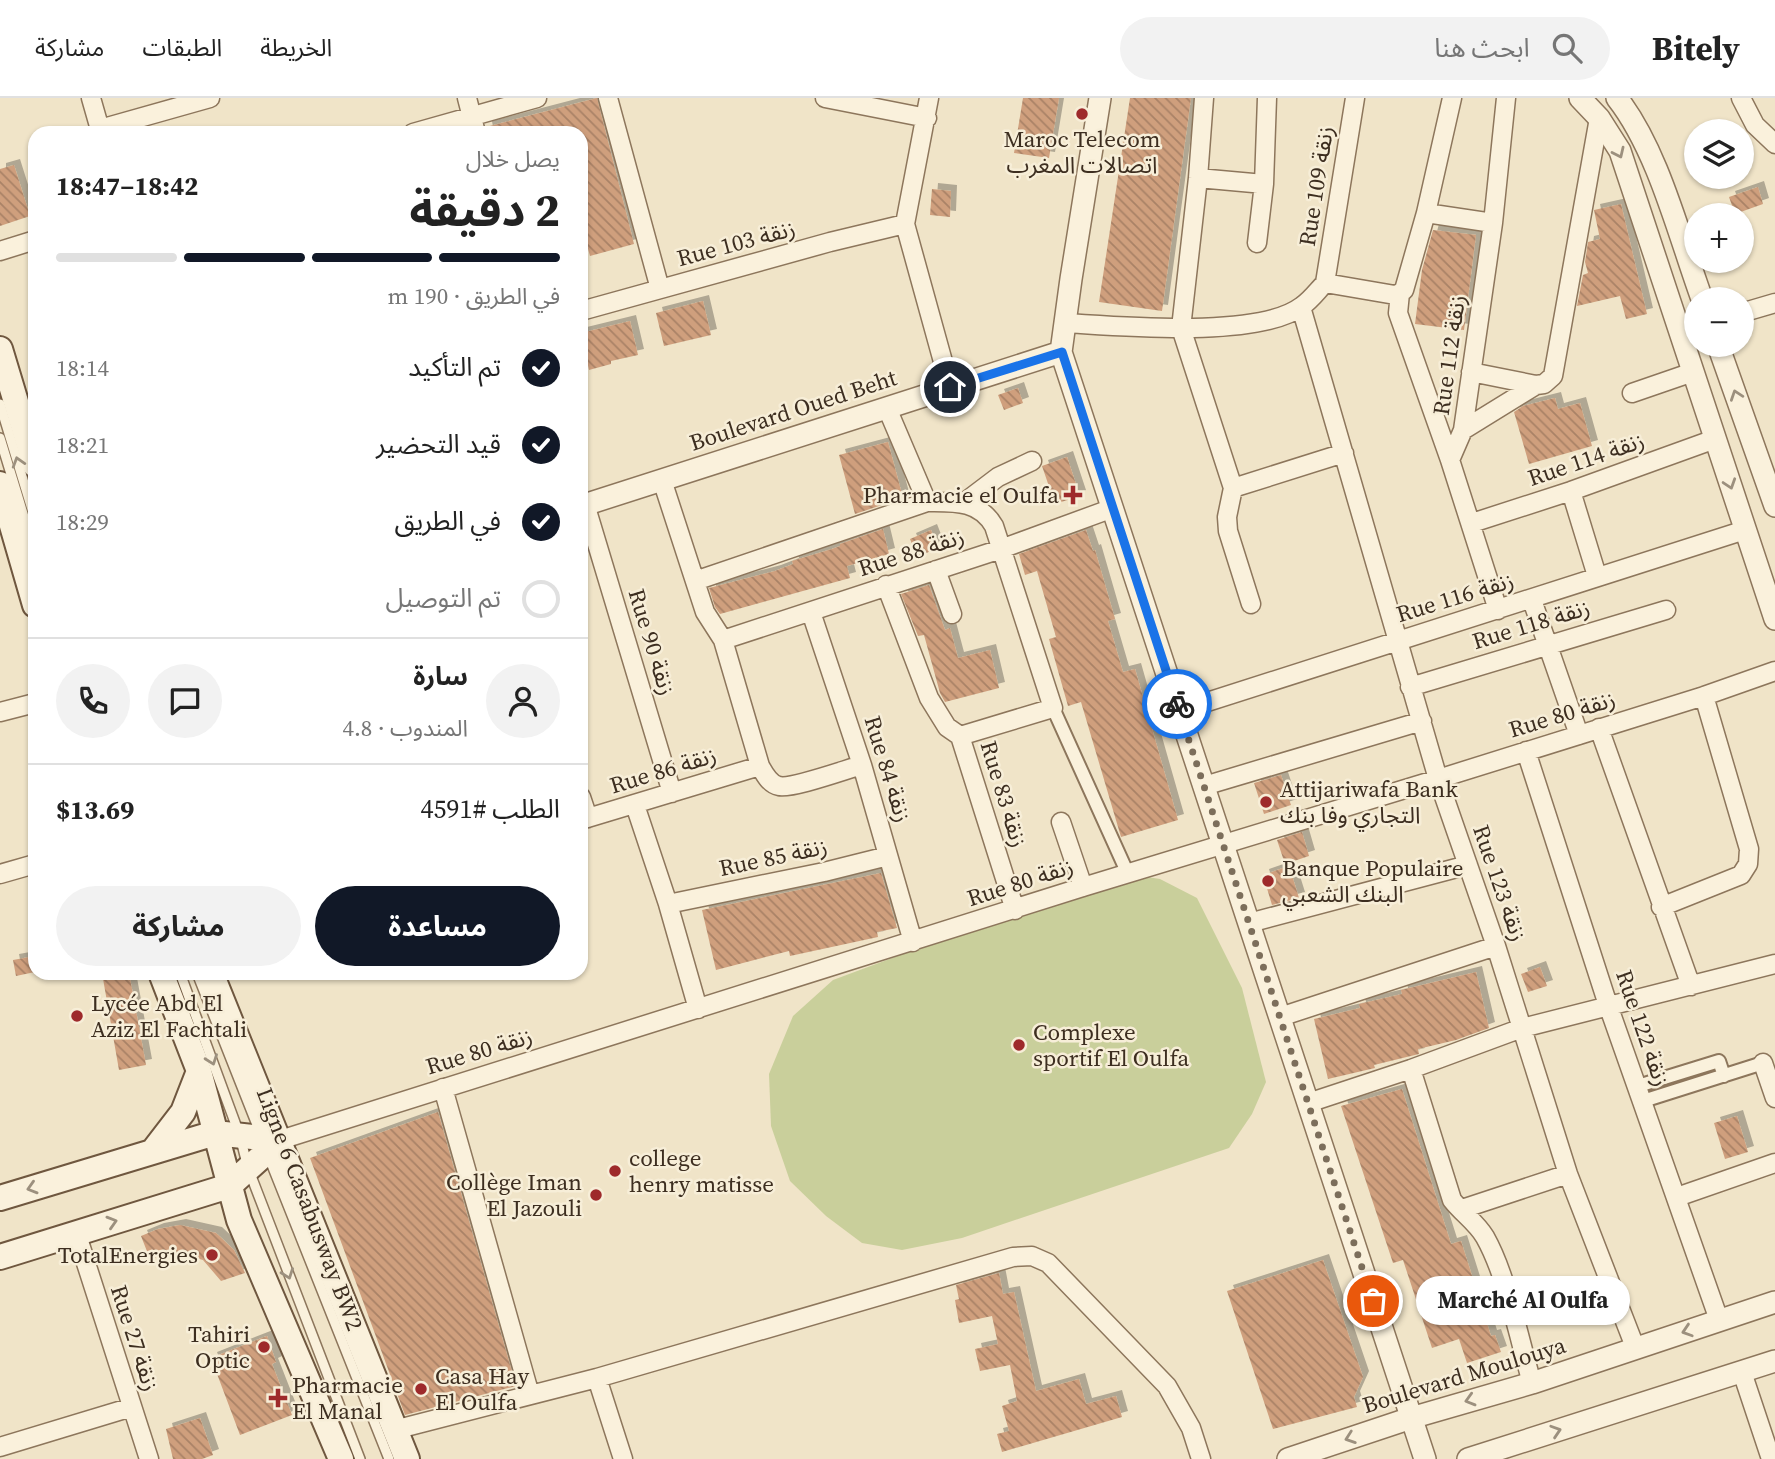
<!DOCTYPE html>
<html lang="ar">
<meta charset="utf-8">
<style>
:root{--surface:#fff;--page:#f2f2f2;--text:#222;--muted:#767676;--line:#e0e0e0;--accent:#111827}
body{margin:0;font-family:"Source Serif 4","Noto Sans Arabic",serif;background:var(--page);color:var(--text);direction:rtl;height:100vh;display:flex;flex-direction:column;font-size:26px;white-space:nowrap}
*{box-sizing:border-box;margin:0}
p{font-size:23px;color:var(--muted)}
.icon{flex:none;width:38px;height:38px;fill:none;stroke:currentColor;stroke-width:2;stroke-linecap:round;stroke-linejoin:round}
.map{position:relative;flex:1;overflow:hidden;direction:ltr}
.panel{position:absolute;left:28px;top:28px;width:560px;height:854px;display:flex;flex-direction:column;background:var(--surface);border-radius:21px;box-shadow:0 2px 5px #0004;direction:rtl}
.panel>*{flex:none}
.tools{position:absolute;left:1684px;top:21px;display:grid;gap:14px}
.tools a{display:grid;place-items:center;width:70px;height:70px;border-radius:50%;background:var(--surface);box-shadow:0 2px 5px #0004;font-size:35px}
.pin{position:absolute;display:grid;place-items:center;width:60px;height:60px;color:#fff;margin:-30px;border:4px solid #fff;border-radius:50%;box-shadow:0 2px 7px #0007}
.courier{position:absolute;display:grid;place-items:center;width:70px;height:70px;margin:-35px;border:5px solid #1a73e8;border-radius:50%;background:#fff;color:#222;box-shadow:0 2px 9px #0007}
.bubble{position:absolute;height:49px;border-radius:24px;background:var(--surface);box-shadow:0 2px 5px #0004;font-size:23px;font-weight:700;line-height:49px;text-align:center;direction:rtl}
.head em{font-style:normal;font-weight:700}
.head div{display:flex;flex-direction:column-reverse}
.head{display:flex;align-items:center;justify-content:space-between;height:119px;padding:0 28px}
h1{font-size:46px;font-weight:700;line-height:52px}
.bar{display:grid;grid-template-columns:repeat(4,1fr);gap:10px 7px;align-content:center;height:84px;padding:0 28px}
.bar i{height:9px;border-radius:5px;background:var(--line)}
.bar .on{background:var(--accent)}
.bar p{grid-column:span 4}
.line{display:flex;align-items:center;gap:18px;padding:0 28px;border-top:2px solid var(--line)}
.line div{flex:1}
.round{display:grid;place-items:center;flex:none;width:74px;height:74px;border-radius:37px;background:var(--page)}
ol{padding:0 28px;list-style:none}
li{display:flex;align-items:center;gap:21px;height:77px}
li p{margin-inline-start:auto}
li .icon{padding:7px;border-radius:50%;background:var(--accent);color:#fff;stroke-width:4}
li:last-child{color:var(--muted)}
li i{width:38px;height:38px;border:4px solid var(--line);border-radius:50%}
.cta{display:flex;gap:14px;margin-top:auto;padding:14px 28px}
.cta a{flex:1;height:80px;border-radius:42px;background:var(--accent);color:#fff;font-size:28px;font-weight:700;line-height:80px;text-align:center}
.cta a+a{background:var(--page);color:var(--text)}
header{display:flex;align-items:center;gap:42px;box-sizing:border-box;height:98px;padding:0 35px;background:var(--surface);border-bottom:2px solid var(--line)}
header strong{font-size:33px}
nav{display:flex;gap:38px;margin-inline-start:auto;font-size:24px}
.search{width:490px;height:63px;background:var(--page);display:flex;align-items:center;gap:18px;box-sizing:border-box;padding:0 24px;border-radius:38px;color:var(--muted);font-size:26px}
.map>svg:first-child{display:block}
.green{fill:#c9cf9b}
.building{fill:url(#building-back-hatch);filter:url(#shadow)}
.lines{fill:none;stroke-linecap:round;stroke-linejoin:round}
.service-casing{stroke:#8d765c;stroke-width:12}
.pedestrian-casing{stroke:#8d765c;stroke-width:16}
.minor-casing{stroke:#8d765c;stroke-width:21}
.tertiary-casing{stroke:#8d765c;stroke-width:24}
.secondary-casing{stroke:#6f573f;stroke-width:28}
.service{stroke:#faf1dc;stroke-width:9}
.pedestrian{stroke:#faf1dc;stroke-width:12}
.minor{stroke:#faf1dc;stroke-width:18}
.tertiary{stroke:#faf1dc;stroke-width:21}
.secondary{stroke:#faf1dc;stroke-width:24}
.oneway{stroke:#9c907e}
.done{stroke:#7c6e5b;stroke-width:7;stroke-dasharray:0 12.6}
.route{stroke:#1a73e8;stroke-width:9}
.poi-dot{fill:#9e2a2b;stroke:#f7eed8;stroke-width:2.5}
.labels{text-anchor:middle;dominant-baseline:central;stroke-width:5;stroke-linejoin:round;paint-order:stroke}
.poi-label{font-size:23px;fill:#3d2e20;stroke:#f7eed8;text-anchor:start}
.street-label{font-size:23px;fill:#3d2e20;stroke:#f7eed8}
</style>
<header>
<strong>Bitely</strong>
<div class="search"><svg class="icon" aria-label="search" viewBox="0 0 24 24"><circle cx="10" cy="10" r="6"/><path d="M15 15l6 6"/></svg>ابحث هنا</div>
<nav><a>الخريطة</a><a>الطبقات</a><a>مشاركة</a></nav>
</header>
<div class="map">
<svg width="1775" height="1361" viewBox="0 0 1775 1361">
<defs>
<pattern id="building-back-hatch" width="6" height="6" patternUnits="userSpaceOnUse" patternTransform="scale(1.75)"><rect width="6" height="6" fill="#cf9f7d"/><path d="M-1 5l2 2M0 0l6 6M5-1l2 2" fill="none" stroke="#a98266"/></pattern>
<filter id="shadow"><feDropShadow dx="6" dy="-6" stdDeviation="0" flood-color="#0004"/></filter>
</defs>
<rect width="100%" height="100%" fill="#f0e4c8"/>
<path class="green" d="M1128 776 1160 781 1197 800 1242 890 1266 984 1252 1016 1229 1050 962 1140 902 1152 862 1145 826 1118 790 1083 771 1028 769 976 793 918 833 882 1043 804Z"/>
<path class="building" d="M597 0 634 146 590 158 582 129 588 127 581 98V35H487L486 29Z
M1023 0H1059L1049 60 1014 55Z
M1130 0H1191L1162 213 1099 204Z
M14 67 30 118 0 128V71Z
M1758 89 1763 106 1735 116 1729 99Z
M932 91 951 93 950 119 930 117Z
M1621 106 1647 216 1626 221 1620 198 1577 208 1583 177 1588 175 1585 164 1588 144 1600 141 1594 112Z
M1433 132 1476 137 1464 232 1415 226 1422 172Z
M703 203 711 237 664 248 656 215Z
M630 223 638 257 611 263V266L589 272 581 235Z
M1018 290 1023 305 1004 312 998 297Z
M1555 300 1558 311 1580 305 1592 348 1529 366 1514 314 1523 308Z
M888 344 903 400 855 416 839 357Z
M1067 359 1080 398 1055 406 1042 368Z
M883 431 889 456 847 468 850 480 720 516 715 509 709 490 775 473 793 466 792 463 832 451 840 448V446Z
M931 432 938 450 917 459 910 441Z
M1086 432 1093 453 1095 452 1115 521 1108 523 1123 574 1135 571 1178 722 1121 739 1081 604 1068 608 1049 541 1056 539 1037 473 1025 477 1019 456Z
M929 487 945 532 950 530 958 560 990 552 999 590 945 604 940 595 924 537 918 538 901 496Z
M1281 677 1291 707 1264 716 1254 685Z
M1302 734 1309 758 1285 766 1277 742Z
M1289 768 1299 800 1272 807 1263 777Z
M881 775 897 830 877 834 878 839 790 858 789 853 716 872 702 812Z
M35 858V874L16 878 13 862Z
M1540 869 1547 888 1528 894 1521 876Z
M1476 874 1489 930 1456 942 1418 951 1419 956 1374 967 1375 970 1328 981 1314 921 1360 910 1359 906 1402 896 1401 892Z
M102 875H129L146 967 119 972Z
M1402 991 1451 1146 1461 1143 1491 1238 1495 1237 1501 1254 1467 1265 1459 1241 1432 1250 1403 1162 1393 1165 1341 1008Z
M438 1014 516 1288 405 1317 310 1060Z
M1737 1018 1748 1054 1725 1061 1714 1025Z
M180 1127 216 1135 234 1152 245 1175 221 1183 203 1162 173 1154 150 1161 141 1138 158 1131Z
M1323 1162 1363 1279 1354 1299 1357 1309 1273 1331 1227 1193Z
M999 1175 1003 1196 1014 1194 1036 1293 1079 1281 1086 1306 1116 1298 1122 1319 1002 1354 997 1336 1009 1333 1002 1308 1017 1303 1010 1267 980 1273 975 1251 998 1246 992 1218 959 1225 955 1202 959 1201 956 1187Z
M267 1238 276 1264 272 1266 292 1317 240 1337 211 1260Z
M200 1320 213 1357 202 1361H173L166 1331Z"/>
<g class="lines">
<defs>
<path id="service" d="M0 306 35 421
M0 340 35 455
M180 875 240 1038 248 1070 360 1361
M197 875 261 1037
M268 1057 389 1361"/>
<path id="pedestrian" d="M1053 610 1128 776
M1638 988 1719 963 1724 978
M1643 1003 1763 965"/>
<path id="minor" d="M91 0 101 35
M467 0 476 35
M608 0 660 191
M825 0 927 20
M929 0 905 126 950 289
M1204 0 1198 80 1181 230 1233 390 1227 419 1228 433 1251 506
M1741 0 1755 27 1775 46
M100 31 210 0
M413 35 537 0
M1198 80 1264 86
M1426 115 1493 125
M1257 145 1264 86 1267 0
M0 153 35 142
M1325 185 1355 0
M1301 209 1438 681 1496 848 1568 1076 1635 1249
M581 213 830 144 905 126
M1741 215 1775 205
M1064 225C1120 228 1259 241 1302 208 1311 202 1318 192 1325 185L1395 197 1400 195
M1471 274 1536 287 1544 286 1553 278 1599 20
M1632 295 1693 274
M887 310 927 404
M1463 332 1536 287
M1450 362 1398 215 1400 195 1404 192 1426 115 1452 0
M662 382 705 514 723 542 760 668C764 675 769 686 779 688 792 691 847 671 862 667
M1233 390 1344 355
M1571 393 1597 478
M965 404 998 379 1032 363
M585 406 672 695
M1472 425 1571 393 1715 341
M936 472 952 516
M695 483 927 404C954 404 979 402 994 428L1053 610 960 638
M886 487 929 600 947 629 960 638 1015 812
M1532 502 1579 637
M1498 512 1450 362 1463 332 1493 125 1506 0
M811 514 862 667 913 844
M723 542 1001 451 1113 410
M1410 589 1666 512
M1179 613 1745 432
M0 614 35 605
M1599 630 1691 888
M1526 653 1608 907 1719 1222
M1204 688 1422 623
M581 699 588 720
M635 707 668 806 698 911
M581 722 760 668
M1061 724 1083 789
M0 776 35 766
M668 806 824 774 888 758
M1661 809 1741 777 1748 766 1749 751 1704 598
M1249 825 1468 767
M1280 919 1496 848
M1763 965 1775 1000
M1411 971 1452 1102C1462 1115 1476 1124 1485 1139 1507 1178 1519 1241 1532 1285
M443 990 530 1297
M1308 1005 1411 971 1522 930 1775 866
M280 1042 1083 789 1438 681 1704 598 1775 573
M1677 1099 1775 1065
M1462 1111 1568 1076
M76 1134 149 1361
M1742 1274 1771 1361
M597 1280 623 1361
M394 1332 597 1280 1013 1159 1032 1158 1048 1165 1167 1288 1191 1330 1201 1361
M0 1349 132 1309"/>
<path id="tertiary" d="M1100 0 1071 181 1061 254 1425 1361
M1580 0 1599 20 1620 53 1775 521
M1617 0C1658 52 1679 138 1702 201
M1718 247 1775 408
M581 408 1061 254
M1288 1361 1411 1320 1532 1285 1775 1204
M1468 1361 1775 1263"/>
<path id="secondary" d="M0 251 35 367
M0 386 35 507
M161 875 199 973 239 1122 341 1361
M211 875 407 1361
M153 1053 183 1014 199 973
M0 1100 215 1035 280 1042
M0 1159 229 1088 280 1042"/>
</defs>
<use href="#service" class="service-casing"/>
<use href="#pedestrian" class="pedestrian-casing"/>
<use href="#minor" class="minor-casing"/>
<use href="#tertiary" class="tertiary-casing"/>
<use href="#secondary" class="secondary-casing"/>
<use href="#service" class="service"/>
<use href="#pedestrian" class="pedestrian"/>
<use href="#minor" class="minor"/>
<use href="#tertiary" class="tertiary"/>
<use href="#secondary" class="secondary"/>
</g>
<defs><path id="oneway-chevron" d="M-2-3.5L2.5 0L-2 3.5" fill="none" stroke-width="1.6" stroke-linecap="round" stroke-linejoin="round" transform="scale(1.75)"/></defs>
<g class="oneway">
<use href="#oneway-chevron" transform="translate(1619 55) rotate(65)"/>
<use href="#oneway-chevron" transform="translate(1736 297) rotate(-109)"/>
<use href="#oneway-chevron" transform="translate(18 364) rotate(-107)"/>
<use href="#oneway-chevron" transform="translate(1730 386) rotate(72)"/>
<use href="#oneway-chevron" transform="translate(212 962) rotate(70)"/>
<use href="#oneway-chevron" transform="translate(32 1090) rotate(163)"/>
<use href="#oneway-chevron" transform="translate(112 1124) rotate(-17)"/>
<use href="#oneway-chevron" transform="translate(288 1176) rotate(70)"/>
<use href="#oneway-chevron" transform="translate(1687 1233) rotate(162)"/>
<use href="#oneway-chevron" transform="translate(1470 1302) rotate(164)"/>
<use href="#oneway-chevron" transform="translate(1556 1333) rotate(-18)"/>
<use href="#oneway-chevron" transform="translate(1350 1340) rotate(161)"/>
</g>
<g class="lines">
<path class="done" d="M1177 606 1373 1203"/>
<path class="route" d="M950 289 1062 254 1177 606"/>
</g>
<g class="poi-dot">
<circle cx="1082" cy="16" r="7"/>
<path d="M1069.5 386.5h7v7h7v7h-7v7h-7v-7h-7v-7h7z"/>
<circle cx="1266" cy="704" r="7"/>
<circle cx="1268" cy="783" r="7"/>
<circle cx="77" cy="918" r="7"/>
<circle cx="1019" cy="947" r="7"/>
<circle cx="615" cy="1073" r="7"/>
<circle cx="596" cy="1097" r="7"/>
<circle cx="212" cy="1157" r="7"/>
<circle cx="264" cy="1249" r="7"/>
<circle cx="421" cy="1291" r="7"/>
<path d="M274.5 1289.5h7v7h7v7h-7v7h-7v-7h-7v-7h7z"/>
</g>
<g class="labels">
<g class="poi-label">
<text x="1082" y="41" text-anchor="middle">Maroc Telecom<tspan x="1082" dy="26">اتصالات المغرب</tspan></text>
<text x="1059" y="397" text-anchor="end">Pharmacie el Oulfa</text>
<text x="1280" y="691">Attijariwafa Bank<tspan x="1280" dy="26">التجاري وفا بنك</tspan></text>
<text x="1282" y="770">Banque Populaire<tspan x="1282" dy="26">البنك الشعبي</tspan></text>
<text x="91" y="905">Lycée Abd El<tspan x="91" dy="26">Aziz El Fachtali</tspan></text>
<text x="1033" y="934">Complexe<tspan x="1033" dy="26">sportif El Oulfa</tspan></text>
<text x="629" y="1060">college<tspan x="629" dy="26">henry matisse</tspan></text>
<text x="582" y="1084" text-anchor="end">Collège Iman<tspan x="582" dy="26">El Jazouli</tspan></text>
<text x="198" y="1157" text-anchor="end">TotalEnergies</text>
<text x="250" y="1236" text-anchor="end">Tahiri<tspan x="250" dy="26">Optic</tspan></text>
<text x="435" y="1278">Casa Hay<tspan x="435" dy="26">El Oulfa</tspan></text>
<text x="292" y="1287">Pharmacie<tspan x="292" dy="26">El Manal</tspan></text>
</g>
<g class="street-label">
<text transform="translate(1316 88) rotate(-81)">Rue 109 زنقة</text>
<text transform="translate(736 145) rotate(-15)">Rue 103 زنقة</text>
<text transform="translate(1449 257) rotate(-82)">Rue 112 زنقة</text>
<text transform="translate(793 312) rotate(-18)">Boulevard Oued Beht</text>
<text transform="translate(1586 361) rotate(-19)">Rue 114 زنقة</text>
<text transform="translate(911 454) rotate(-18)">Rue 88 زنقة</text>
<text transform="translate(1455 499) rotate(-17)">Rue 116 زنقة</text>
<text transform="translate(1531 526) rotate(-17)">Rue 118 زنقة</text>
<text transform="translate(652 544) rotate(73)">Rue 90 زنقة</text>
<text transform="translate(1562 616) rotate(-17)">Rue 80 زنقة</text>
<text transform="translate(888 671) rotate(73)">Rue 84 زنقة</text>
<text transform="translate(663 672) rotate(-17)">Rue 86 زنقة</text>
<text transform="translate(1004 696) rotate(73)">Rue 83 زنقة</text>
<text transform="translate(773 759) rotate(-12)">Rue 85 زنقة</text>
<text transform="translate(1020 784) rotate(-18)">Rue 80 زنقة</text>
<text transform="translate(1500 785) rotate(71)">Rue 123 زنقة</text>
<text transform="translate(1643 930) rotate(71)">Rue 122 زنقة</text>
<text transform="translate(479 953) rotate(-17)">Rue 80 زنقة</text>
<text transform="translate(310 1111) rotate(69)">Ligne 6 Casabusway BW2</text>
<text transform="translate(135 1240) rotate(72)">Rue 27 زنقة</text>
<text transform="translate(1464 1277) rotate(-17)">Boulevard Moulouya</text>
</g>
</g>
</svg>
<div class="tools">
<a><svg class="icon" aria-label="layers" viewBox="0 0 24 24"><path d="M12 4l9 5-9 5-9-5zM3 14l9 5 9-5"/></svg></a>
<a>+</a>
<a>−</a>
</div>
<div class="pin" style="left:1373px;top:1203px;background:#ea580c"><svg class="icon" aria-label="bag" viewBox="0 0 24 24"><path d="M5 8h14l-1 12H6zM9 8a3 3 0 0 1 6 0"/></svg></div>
<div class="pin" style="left:950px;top:289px;background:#1f2937"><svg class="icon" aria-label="home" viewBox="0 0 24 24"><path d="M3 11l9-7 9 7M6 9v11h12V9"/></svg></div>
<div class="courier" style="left:1177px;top:606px"><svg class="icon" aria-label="bike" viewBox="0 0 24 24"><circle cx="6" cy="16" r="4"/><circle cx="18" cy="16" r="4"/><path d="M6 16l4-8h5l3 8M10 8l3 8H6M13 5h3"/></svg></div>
<div class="bubble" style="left:1416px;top:1178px;width:214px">Marché Al Oulfa</div>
<section class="panel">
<div class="head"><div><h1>2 دقيقة</h1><p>يصل خلال</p></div><em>18:42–18:47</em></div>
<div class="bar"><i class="on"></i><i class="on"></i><i class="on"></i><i></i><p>في الطريق · 190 m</p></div>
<ol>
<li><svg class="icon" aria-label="check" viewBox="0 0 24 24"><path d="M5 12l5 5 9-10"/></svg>تم التأكيد<p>18:14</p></li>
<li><svg class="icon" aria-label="check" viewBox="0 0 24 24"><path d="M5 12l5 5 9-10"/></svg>قيد التحضير<p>18:21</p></li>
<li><svg class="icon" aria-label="check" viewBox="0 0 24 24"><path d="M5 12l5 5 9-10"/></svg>في الطريق<p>18:29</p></li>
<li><i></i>تم التوصيل</li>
</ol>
<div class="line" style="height:126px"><a class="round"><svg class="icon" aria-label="person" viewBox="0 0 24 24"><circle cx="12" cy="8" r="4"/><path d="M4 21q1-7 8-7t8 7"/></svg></a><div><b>سارة</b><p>المندوب · 4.8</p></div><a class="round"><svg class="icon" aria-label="chat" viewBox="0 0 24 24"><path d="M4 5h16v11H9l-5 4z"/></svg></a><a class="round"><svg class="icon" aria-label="phone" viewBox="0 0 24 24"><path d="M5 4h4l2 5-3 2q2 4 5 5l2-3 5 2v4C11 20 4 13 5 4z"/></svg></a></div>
<div class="line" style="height:91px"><div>الطلب #4591</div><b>$13.69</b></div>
<div class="cta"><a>مساعدة</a><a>مشاركة</a></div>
</section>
</div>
